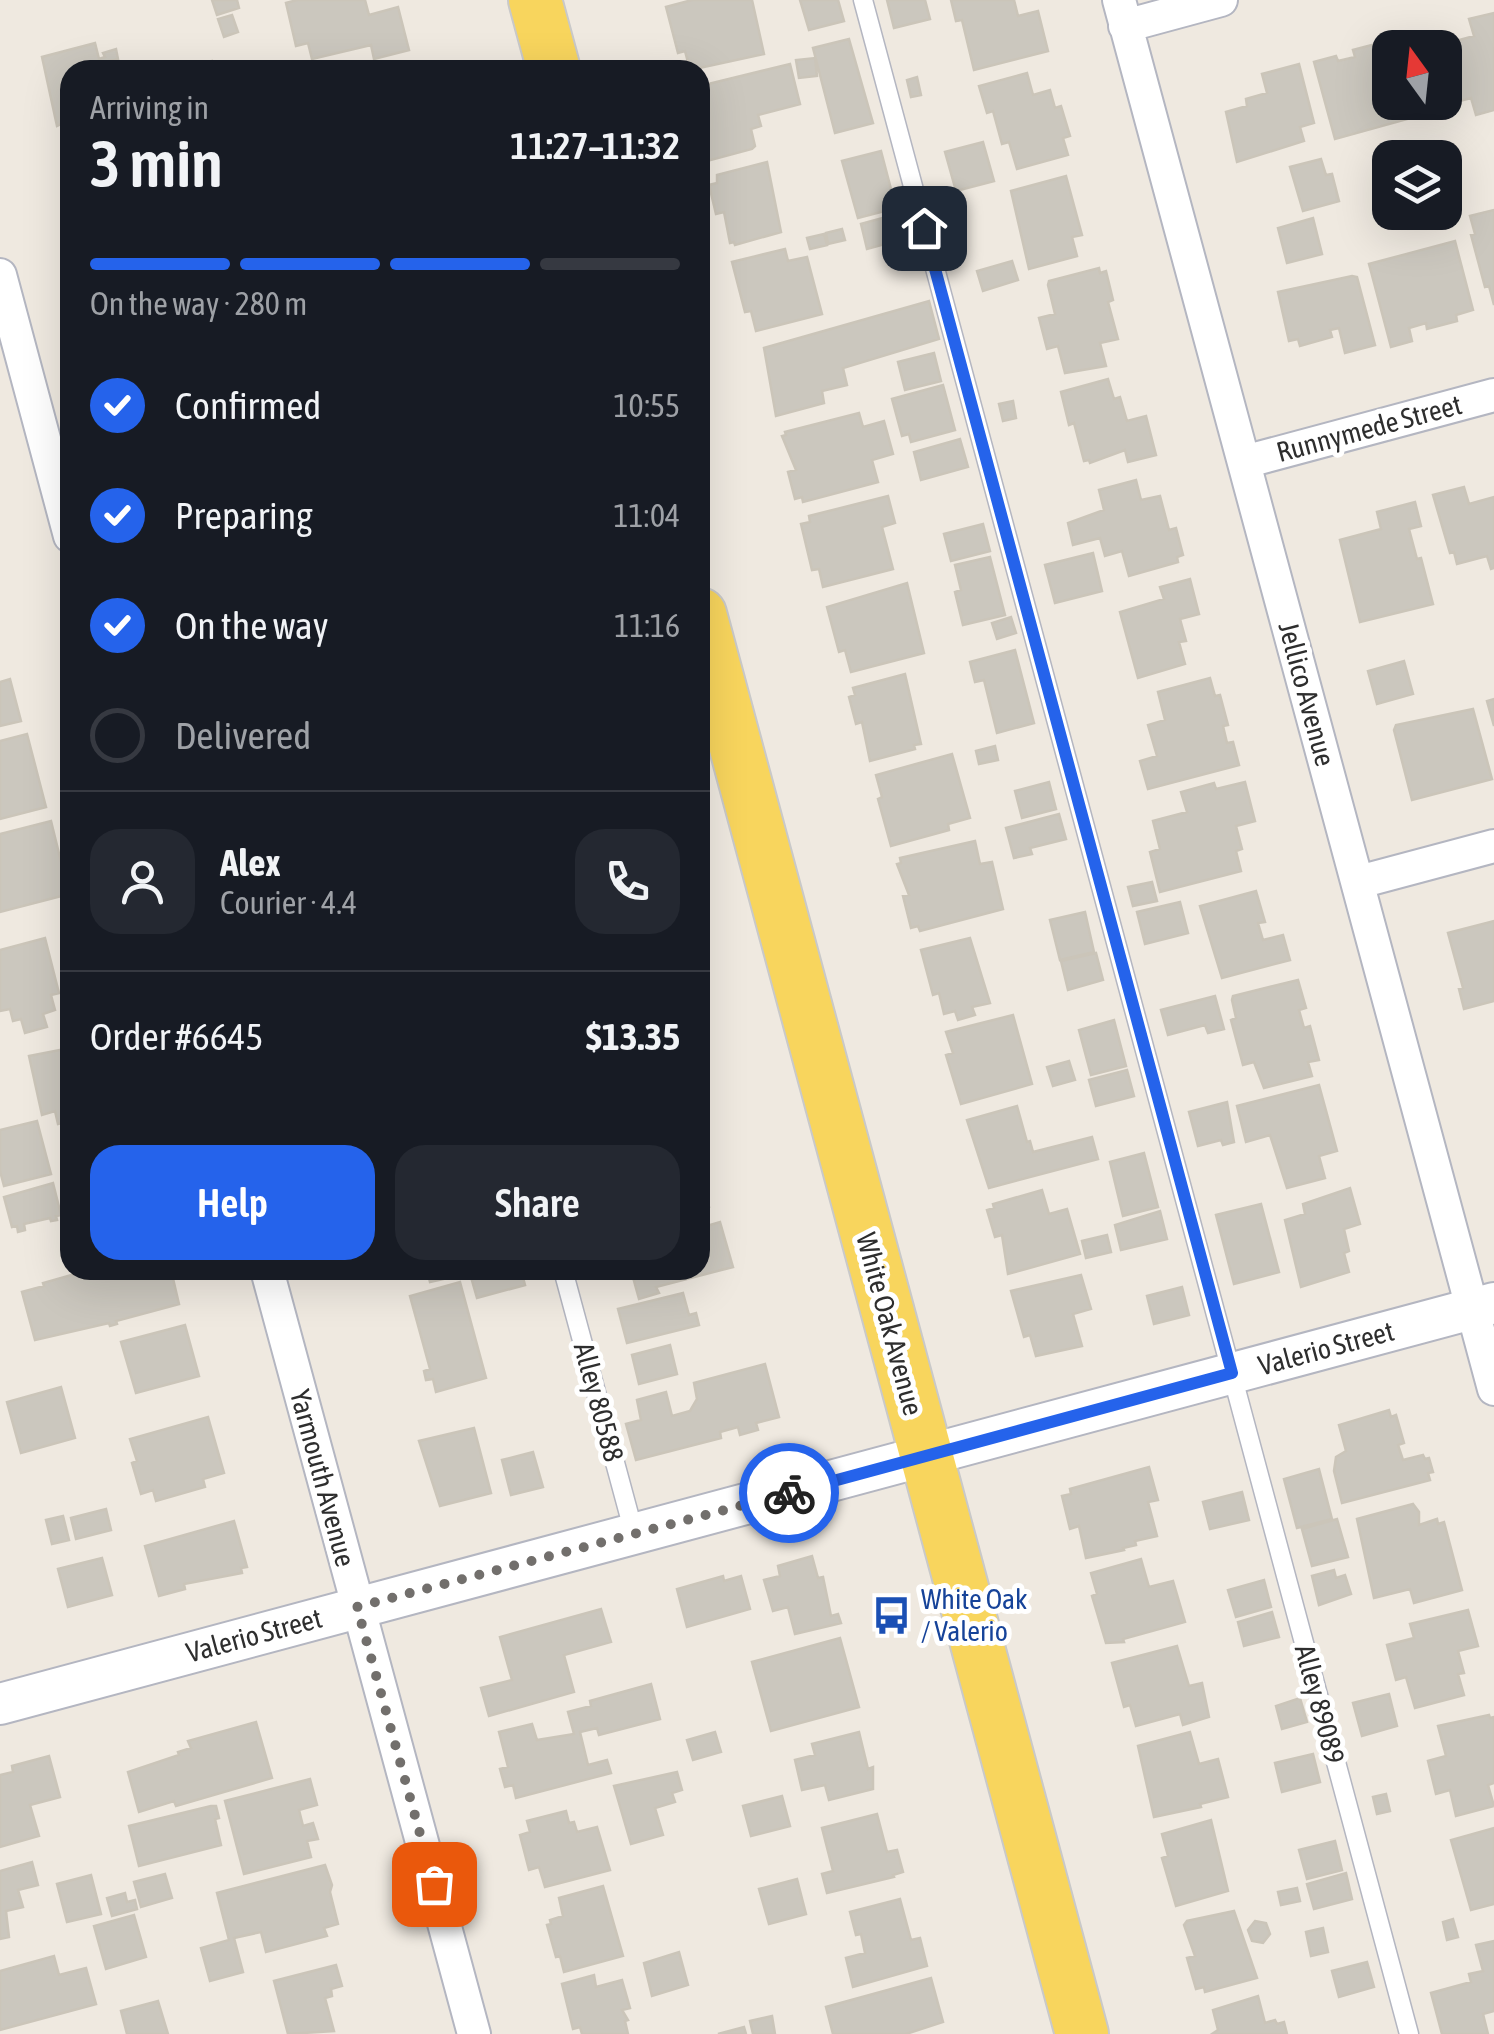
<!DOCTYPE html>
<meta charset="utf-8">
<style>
:root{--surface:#171b24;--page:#242831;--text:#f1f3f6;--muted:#9ea1a6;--line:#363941;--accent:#2563eb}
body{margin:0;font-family:"Asap Condensed",sans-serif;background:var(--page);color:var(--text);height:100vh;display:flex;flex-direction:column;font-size:38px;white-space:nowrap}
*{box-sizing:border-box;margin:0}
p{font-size:32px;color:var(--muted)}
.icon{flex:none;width:55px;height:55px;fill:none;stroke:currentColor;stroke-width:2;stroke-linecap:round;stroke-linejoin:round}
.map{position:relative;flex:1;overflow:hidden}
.side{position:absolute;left:60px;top:60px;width:650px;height:1220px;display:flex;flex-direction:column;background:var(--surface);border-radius:30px;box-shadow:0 10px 40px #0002}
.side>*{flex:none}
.needle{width:65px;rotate:345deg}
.tools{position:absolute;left:1372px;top:30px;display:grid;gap:20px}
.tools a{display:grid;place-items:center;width:90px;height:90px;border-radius:20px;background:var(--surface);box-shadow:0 10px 40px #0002;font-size:50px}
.pin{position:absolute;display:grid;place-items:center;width:85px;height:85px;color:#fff;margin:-42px;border-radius:20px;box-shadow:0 5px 15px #0006}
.courier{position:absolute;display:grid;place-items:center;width:100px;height:100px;margin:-50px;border:8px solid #2563eb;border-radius:50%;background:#fff;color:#222;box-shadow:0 2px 12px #0007}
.headline em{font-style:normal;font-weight:600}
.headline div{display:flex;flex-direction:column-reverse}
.headline{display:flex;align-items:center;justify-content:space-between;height:170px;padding:0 30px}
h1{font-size:65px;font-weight:600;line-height:75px}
.bar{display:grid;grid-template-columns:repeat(4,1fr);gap:15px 10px;align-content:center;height:120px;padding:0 30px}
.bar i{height:12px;border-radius:8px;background:var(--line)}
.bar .active{background:var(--accent)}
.bar p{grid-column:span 4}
.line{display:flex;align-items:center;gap:25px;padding:0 30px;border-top:2px solid var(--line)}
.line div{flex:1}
.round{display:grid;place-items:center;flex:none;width:105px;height:105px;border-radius:30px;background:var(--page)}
ol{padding:0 30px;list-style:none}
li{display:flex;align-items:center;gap:30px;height:110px}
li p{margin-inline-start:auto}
li .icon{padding:10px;border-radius:50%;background:var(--accent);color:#fff;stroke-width:4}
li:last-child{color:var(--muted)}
li i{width:55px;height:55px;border:5px solid var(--line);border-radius:50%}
.button{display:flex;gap:20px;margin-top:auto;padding:20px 30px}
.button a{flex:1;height:115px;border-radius:30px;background:var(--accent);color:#fff;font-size:40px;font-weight:600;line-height:115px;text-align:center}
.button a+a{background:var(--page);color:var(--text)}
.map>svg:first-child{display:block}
.building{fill:#cbc7be;stroke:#cbc5b9;stroke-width:2.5}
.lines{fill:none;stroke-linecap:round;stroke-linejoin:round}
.service-casing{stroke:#b4b6c1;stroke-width:21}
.minor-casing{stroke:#b4b6c1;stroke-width:36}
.tertiary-casing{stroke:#b4b6c1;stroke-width:44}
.primary-casing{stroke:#c9c9c9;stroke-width:56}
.service{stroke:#fff;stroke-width:18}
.minor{stroke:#fff;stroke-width:32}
.tertiary{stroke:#fff;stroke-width:40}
.primary{stroke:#f8d55d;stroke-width:52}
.done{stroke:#726f6c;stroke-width:10;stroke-dasharray:0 18}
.route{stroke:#2563eb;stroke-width:12}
.labels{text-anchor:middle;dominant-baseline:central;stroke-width:10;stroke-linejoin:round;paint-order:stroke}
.street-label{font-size:28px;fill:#2e2e2e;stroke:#fff}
.transit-label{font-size:28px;fill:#164399;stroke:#fff;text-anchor:start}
</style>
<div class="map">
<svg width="1494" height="2034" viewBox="0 0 1494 2034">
<rect width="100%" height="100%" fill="#efe9e0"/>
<path class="building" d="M212 0H237L239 8 217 15Z
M297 0H365L369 15 398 7 409 50 374 59 371 45 312 59 308 43 296 46 286 3Z
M692 0H752L764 54 690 70 685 51 678 53 666 7Z
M800 0H838L844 21 809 30Z
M887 0H925L930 19 894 28Z
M951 0H1014L1018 16 1038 11 1048 51 974 70 962 20 956 21Z
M1494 13V110L1476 115 1471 98 1441 106 1440 102H1445V44L1474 36 1469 19Z
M232 15 238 32 224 37 218 19Z
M849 39 873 123 835 133 813 48Z
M1383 42 1384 49 1390 48V102H1418L1422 115 1335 139 1314 62 1336 56 1338 61 1355 57 1353 50Z
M95 43 99 59 105 57 103 53 116 49 118 59 107 62 108 67 119 64 121 70H70V120L57 126 42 57Z
M815 58 817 76 799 78 796 60Z
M212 61 215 70H177Z
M790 64 800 104 758 115 761 126 751 129 755 146 752 149 707 161 702 140 706 139 700 122V86Z
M1299 64 1314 123 1300 127 1304 141 1237 162 1226 112 1247 106 1246 99 1267 93 1262 74Z
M1027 73 1033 95 1050 90 1055 108 1061 106 1070 136 1063 138 1068 155 1017 169 1009 142 1002 144 993 111 987 113 979 86Z
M917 77 921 95 911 97 907 80Z
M983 142 994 181 956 191 945 152Z
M881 151 896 208 858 218 842 161Z
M1321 159 1326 175 1332 174 1339 201 1303 211 1290 167Z
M767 162 781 232 735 245 734 242 730 243 724 212 716 214 709 185 717 183V175Z
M1066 176 1082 235 1072 237 1077 256 1029 269 1011 191Z
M1494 210V305L1489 286 1485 287 1471 235 1475 234 1470 216Z
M897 214 903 239 867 249 861 224Z
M1313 218 1322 254 1287 263 1278 228Z
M842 229 845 240 828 244 826 233Z
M824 234 827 245 810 249 807 238Z
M1455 241 1473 310 1456 315 1457 321 1427 329 1426 323 1409 328 1412 341 1391 347 1369 264Z
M785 249 788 261 807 257 822 314 756 331 751 311 745 312 732 262Z
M1012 261 1018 280 983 291 977 271Z
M1099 268 1100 273 1106 271 1113 300 1108 302 1118 339 1100 343 1106 366 1065 373 1058 346 1047 349 1039 318 1055 314 1048 285 1049 281Z
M1352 276 1357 277 1375 345 1345 353 1339 328 1330 330 1332 337 1300 346 1298 339 1289 341 1278 292Z
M929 301 939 339 843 368 847 385 822 391 824 403 776 416 764 348Z
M934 353 941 381 905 390 898 362Z
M1108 379 1114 399 1120 397 1127 421 1146 416 1156 455 1128 462 1125 450 1090 463 1089 460 1084 461 1074 423 1069 425 1061 392Z
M943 385 955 430 911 442 909 434 902 436 892 399Z
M1013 401 1016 418 1003 421 999 404Z
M859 413 863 427 884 421 893 454 872 460 878 482 803 502 802 497 795 499 788 472 796 470 782 436 786 435 785 432Z
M960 439 968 467 921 480 914 452Z
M1136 480 1141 500 1160 496 1169 530 1176 528 1183 555 1177 557 1178 562 1129 576 1122 551 1105 556 1100 538 1073 545 1068 523 1104 510 1099 490Z
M1464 487 1469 504 1494 497V568L1491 569 1487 556 1457 564 1454 552 1450 553 1433 495Z
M888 496 895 523 882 527 893 569 823 587 819 569 812 570 801 524 810 522 809 516Z
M1415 502 1421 526 1409 529 1417 559 1421 558 1433 604 1360 622 1340 540 1381 529 1377 512Z
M983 524 990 551 951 561 944 534Z
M1093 553 1102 591 1055 603 1045 565Z
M990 557 1005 615 963 625 955 592 961 590 955 565Z
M1190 579 1199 614 1180 619 1186 641 1179 642 1185 664 1138 678 1120 612 1164 599 1160 587Z
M907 583 924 653 851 672 845 650 839 652 827 607Z
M1011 617 1016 633 997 639 992 623Z
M1015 650 1034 723 997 733 984 680 975 682 970 662Z
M1404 661 1413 694 1377 704 1368 671Z
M905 674 921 744 914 745 915 749 870 761 862 722 856 724 849 697 855 695 853 688Z
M1210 678 1215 696 1220 695 1228 725 1223 726 1227 743 1233 742 1239 765 1148 789 1140 761 1157 756 1148 725 1165 720 1158 692Z
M10 679 21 721 0 726V682Z
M1494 699V726L1487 701Z
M1473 709 1492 779 1412 800 1394 730 1396 725Z
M27 734 46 807 0 819V741Z
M995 746 998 760 979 764 976 751Z
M952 754 970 818 948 824 949 830 891 846 878 799 882 797 876 775Z
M1049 782 1056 809 1022 818 1015 791Z
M1245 782 1255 821 1236 826 1242 849 1236 851 1241 871 1160 892 1150 852 1160 849 1153 821 1187 812 1181 792 1214 783 1216 789Z
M1059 814 1066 839 1030 848 1032 854 1014 858 1006 828Z
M51 821 69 894 0 912V834Z
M975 841 980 864 992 862 1003 909 920 931 918 926 911 928 903 896 909 895 897 864 901 863 900 858Z
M1152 882 1157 901 1133 906 1128 887Z
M1256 891 1265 922 1258 923 1263 940 1283 935 1290 960 1222 978 1200 906Z
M1180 902 1188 933 1145 944 1137 912Z
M1085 912 1094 952 1060 960 1050 920Z
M1494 921V1001L1464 1009 1459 989 1463 988 1448 933Z
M45 938 59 993 51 995 55 1010 43 1014 47 1027 25 1033 21 1019 13 1021 10 1009 0 1011V950Z
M970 938 990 1003 972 1007 975 1015 958 1020 955 1011 944 1014 939 993 933 995 921 950Z
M1096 953 1103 980 1068 990 1061 961Z
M1298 980 1306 1008 1299 1010 1304 1028 1310 1026 1319 1060 1308 1062 1312 1076 1264 1088 1254 1062 1243 1065 1231 1020 1236 1018 1232 1000 1233 996Z
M1215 996 1224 1029 1208 1033 1205 1025 1168 1035 1161 1010Z
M1013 1015 1032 1084 961 1104 946 1055 953 1053 946 1032Z
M1114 1020 1126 1066 1091 1075 1079 1030Z
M70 1048V1137L66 1122 58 1124 55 1111 42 1115 29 1056Z
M1069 1061 1075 1080 1053 1086 1047 1067Z
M1127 1070 1134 1096 1096 1106 1089 1080Z
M1319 1085 1337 1151 1319 1156 1325 1178 1287 1188 1270 1135 1246 1142 1237 1106Z
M1227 1102 1234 1142 1223 1145 1221 1140 1198 1146 1189 1112Z
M1017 1106 1027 1142 1030 1141 1033 1152 1092 1137 1098 1159 989 1188 967 1120Z
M37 1121 51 1174 4 1186 0 1171V1130Z
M704 1138 708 1154 701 1155 707 1175 700 1177V1139Z
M1144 1153 1158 1207 1123 1216 1110 1162Z
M53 1183 61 1215 56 1216 57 1220 51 1221 50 1218 24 1224 25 1230 18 1232 17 1226 12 1227 4 1197Z
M703 1186 709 1207 700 1210V1187Z
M1350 1188 1360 1224 1344 1229 1349 1251 1344 1253 1349 1272 1301 1287 1285 1220 1305 1214 1303 1204Z
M1042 1190 1049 1214 1067 1209 1080 1254 1008 1274 1002 1235 995 1237 987 1210 994 1208 993 1204Z
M1261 1204 1279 1272 1234 1284 1216 1215Z
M1160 1211 1167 1239 1121 1250 1115 1225Z
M720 1222 733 1267 656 1287 659 1293 639 1299 631 1270H700V1228Z
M1107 1235 1111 1252 1086 1258 1082 1241Z
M89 1270H134L136 1276 171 1270 179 1304 116 1321 117 1324 110 1326 109 1323 35 1340 22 1292 44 1286 43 1283Z
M427 1270H460L461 1275 430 1282Z
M469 1270H521L525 1285 477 1298Z
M1081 1275 1091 1309 1073 1314 1082 1346 1036 1356 1030 1335 1024 1337 1011 1291Z
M460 1282 486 1378 436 1392 433 1379 426 1380 424 1371 430 1369 410 1296Z
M1182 1287 1189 1315 1154 1324 1147 1296Z
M683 1293 689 1315 696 1313 699 1325 627 1343 618 1309Z
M185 1325 199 1376 136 1393 121 1342Z
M670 1345 677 1374 639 1384 632 1355Z
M765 1364 779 1417 756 1423 758 1430 740 1435 738 1427 720 1432 721 1438 636 1460 626 1424 641 1420 637 1400 666 1392 672 1416 690 1411 697 1399 694 1383Z
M61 1387 75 1438 21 1453 7 1402Z
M1389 1410 1391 1417 1396 1415 1404 1443 1398 1445 1403 1460 1423 1455 1425 1459 1429 1458 1433 1472 1428 1473 1430 1480 1342 1503 1334 1471 1336 1457 1346 1451 1339 1425Z
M208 1417 224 1473 203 1479 205 1487 156 1501 153 1490 141 1494 132 1463 137 1461 130 1439Z
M474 1428 491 1493 440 1506 419 1441Z
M533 1452 543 1487 511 1495 502 1460Z
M1149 1467 1158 1500 1148 1502 1157 1536 1135 1541 1136 1545 1123 1548 1124 1550 1086 1558 1079 1526 1070 1529 1062 1496 1071 1494 1070 1489Z
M1319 1469 1332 1519 1297 1528 1284 1479Z
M1242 1492 1249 1520 1210 1529 1203 1502Z
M1413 1504 1419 1512V1525L1437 1519 1438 1524 1444 1522 1462 1590 1414 1603 1410 1589 1374 1598 1357 1519Z
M106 1509 111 1530 76 1539 71 1518Z
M63 1516 69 1540 52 1544 46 1520Z
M1337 1519 1348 1557 1312 1566 1302 1529Z
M234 1521 247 1567 241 1568 242 1573 184 1584 185 1589 159 1596 145 1546Z
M812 1556 818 1578 823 1577 831 1616 838 1614 841 1623 795 1634 788 1607 773 1611 764 1580 780 1576 778 1566Z
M102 1558 112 1595 68 1607 58 1569Z
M1141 1559 1149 1587 1173 1581 1185 1622 1123 1639 1124 1642 1106 1643 1092 1596 1097 1594 1091 1573Z
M1334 1570 1336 1578 1345 1575 1351 1594 1319 1605 1312 1576Z
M723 1576 724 1581 741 1576 750 1609 687 1627 677 1589Z
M1264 1580 1271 1607 1236 1617 1228 1590Z
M601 1609 611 1642 564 1655 574 1692 489 1716 481 1688 512 1680 500 1637Z
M1468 1610 1478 1646 1458 1651 1464 1673 1458 1674 1464 1695 1415 1708 1406 1677 1396 1680 1387 1645 1414 1638 1410 1624Z
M1272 1612 1279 1637 1244 1646 1238 1622Z
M840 1638 859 1707 771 1731 752 1662Z
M1177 1646 1189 1686 1202 1683 1209 1717 1183 1725 1180 1714 1136 1726 1130 1705 1124 1707 1112 1663Z
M651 1684 660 1719 599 1735 597 1728 580 1732 588 1765 607 1760 611 1773 516 1798 513 1785 505 1787 500 1769 508 1767 499 1732 532 1724 537 1740 574 1734 568 1712 591 1706 590 1701Z
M1389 1694 1397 1726 1362 1736 1353 1703Z
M1300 1698 1307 1722 1282 1729 1276 1706Z
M1489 1715 1490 1718 1494 1717V1783L1488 1785 1494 1806 1456 1816 1450 1790 1436 1794 1428 1761 1446 1756 1438 1726Z
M256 1722 272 1778 176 1806 174 1801 139 1812 128 1772 179 1755 178 1752 191 1748 188 1741Z
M715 1732 721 1752 693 1760 687 1740Z
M859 1732 868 1769 873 1767V1789L829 1800 825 1785 802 1790 795 1760 815 1755 812 1744Z
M1190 1732 1199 1764 1218 1759 1228 1797 1200 1804 1201 1807 1154 1817 1138 1746Z
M1313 1754 1320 1782 1282 1792 1275 1763Z
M49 1756 60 1797 30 1805 39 1836 0 1847V1775L13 1772 12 1766Z
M677 1772 682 1790 672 1793 675 1802 655 1808 663 1835 631 1844 614 1786Z
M310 1779 317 1805 299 1810 303 1826 313 1823 318 1839 307 1841 311 1857 244 1874 225 1801Z
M1386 1794 1390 1811 1377 1814 1373 1797Z
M782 1796 790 1826 751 1836 743 1806Z
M211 1806H216L219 1818 215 1819 221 1845 139 1866 129 1826Z
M566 1811 569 1823 574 1822 577 1832 597 1827 610 1870 545 1887 539 1867 529 1870 520 1835 530 1832 527 1821Z
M877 1814 887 1852 897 1850 903 1872 893 1875 894 1877 827 1893 822 1874 833 1871 822 1828Z
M1211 1820 1228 1891 1176 1906 1162 1858 1168 1856 1162 1834Z
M1494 1828V1904L1471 1910 1451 1840Z
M1335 1841 1342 1870 1307 1879 1299 1850Z
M32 1862 38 1885 18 1890 23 1907 6 1911 9 1937 0 1939V1871Z
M325 1865 332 1885 330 1892 338 1924 324 1928 327 1936 266 1952 261 1932 234 1938 243 1972 210 1981 201 1948 229 1940 217 1893Z
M1346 1873 1352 1899 1314 1909 1307 1884Z
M165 1874 172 1898 141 1907 134 1882Z
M91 1875 101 1914 67 1922 57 1884Z
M797 1879 806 1914 769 1924 759 1889Z
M603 1886 623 1956 564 1972 560 1956 556 1957 547 1925 551 1924 550 1920 563 1916 559 1898Z
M1297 1888 1300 1901 1281 1905 1278 1892Z
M125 1893 127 1902 135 1900 137 1909 112 1916 107 1898Z
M900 1899 911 1940 920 1938 927 1966 853 1987 846 1958 865 1953 861 1934 856 1935 850 1912Z
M1234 1911 1257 1978 1205 1992 1204 1987 1196 1989 1187 1958 1195 1956 1184 1925 1187 1921Z
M134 1915 146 1957 106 1969 94 1926Z
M1453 1919 1458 1937 1447 1940 1443 1922Z
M1255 1921 1266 1923 1270 1934 1263 1943 1252 1941 1248 1930Z
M1323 1928 1328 1952 1311 1956 1306 1932Z
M1494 1941V2011L1483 2014 1488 2034H1442L1431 1993 1471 1982 1469 1974 1483 1971 1476 1945Z
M679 1952 688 1985 652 1996 644 1963Z
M54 1956 59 1975 86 1968 96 2004 0 2030V1971Z
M1367 1962 1374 1987 1339 1997 1332 1971Z
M336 1965 342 1986 331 1989 332 1996 325 1998 334 2031 288 2034 274 1981Z
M594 1975 596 1987 622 1980 630 2008 622 2010 628 2020 625 2021 628 2034H582L580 2027 573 2029 562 1984Z
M931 1978 943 2022 906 2034H833L826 2007Z
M1258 1996 1265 2023 1275 2020 1277 2024 1284 2022 1287 2034H1212L1218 2030 1213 2010Z
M158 2001 168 2034H127L121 2011Z
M772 2016 775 2034H753L750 2021Z
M744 2027 746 2034H718Z"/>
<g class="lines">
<defs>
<path id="service" d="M863 0 1409 2034
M563 1270 634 1533"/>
<path id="minor" d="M1119 0 1494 1389
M1125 26 1221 0
M0 275 70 536
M1244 462 1494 395
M1359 882 1494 846
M267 1270 474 2034"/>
<path id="tertiary" d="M0 1704 1494 1303"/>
<path id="primary" d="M535 0 554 70
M700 614 1082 2034"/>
</defs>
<use href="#service" class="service-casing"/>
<use href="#minor" class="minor-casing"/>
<use href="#tertiary" class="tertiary-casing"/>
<use href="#primary" class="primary-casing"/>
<use href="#service" class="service"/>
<use href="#minor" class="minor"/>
<use href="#tertiary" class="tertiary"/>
<use href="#primary" class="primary"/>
</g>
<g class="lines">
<path class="done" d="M434 1884 357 1607 789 1493"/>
<path class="route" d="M789 1493 1232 1373 924 228"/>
</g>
<defs>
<symbol id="bus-bare" viewBox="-9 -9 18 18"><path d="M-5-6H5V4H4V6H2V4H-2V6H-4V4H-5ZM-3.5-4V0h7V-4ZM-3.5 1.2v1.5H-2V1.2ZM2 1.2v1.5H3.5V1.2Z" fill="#1a4fb4" stroke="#fff" stroke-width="2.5" paint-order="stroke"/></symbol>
</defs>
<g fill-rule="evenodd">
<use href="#bus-bare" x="864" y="1588" width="55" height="55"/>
</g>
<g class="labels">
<g class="street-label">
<text transform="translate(1369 428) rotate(-15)">Runnymede Street</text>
<text transform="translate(1307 694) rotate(75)">Jellico Avenue</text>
<text transform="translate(890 1324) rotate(75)">White Oak Avenue</text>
<text transform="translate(1326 1348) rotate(-15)">Valerio Street</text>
<text transform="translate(599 1402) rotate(75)">Alley 80588</text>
<text transform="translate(323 1478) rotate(75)">Yarmouth Avenue</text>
<text transform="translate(254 1635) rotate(-15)">Valerio Street</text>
<text transform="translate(1320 1704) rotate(75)">Alley 89089</text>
</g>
<g class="transit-label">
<text x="921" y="1599">White Oak<tspan x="921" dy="32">/ Valerio</tspan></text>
</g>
</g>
</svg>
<div class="tools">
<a><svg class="needle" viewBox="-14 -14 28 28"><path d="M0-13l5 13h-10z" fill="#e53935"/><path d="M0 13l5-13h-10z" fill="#9ea1a6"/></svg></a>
<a><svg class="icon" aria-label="layers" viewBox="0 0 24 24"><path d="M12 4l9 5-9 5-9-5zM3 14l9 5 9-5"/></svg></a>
</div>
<div class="pin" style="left:434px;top:1884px;background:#ea580c"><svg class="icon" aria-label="bag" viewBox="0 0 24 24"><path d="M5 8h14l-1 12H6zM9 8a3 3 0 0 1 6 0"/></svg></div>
<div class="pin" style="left:924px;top:228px;background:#1f2937"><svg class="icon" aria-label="home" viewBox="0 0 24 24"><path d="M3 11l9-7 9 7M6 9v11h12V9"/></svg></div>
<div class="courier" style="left:789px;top:1493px"><svg class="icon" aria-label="bike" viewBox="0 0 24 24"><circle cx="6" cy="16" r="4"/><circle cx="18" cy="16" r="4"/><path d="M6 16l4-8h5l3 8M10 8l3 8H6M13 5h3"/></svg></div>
<section class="side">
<div class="headline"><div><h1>3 min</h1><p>Arriving in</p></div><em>11:27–11:32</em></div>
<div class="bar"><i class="active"></i><i class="active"></i><i class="active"></i><i></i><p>On the way · 280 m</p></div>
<ol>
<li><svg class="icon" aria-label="check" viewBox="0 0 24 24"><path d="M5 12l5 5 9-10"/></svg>Confirmed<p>10:55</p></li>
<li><svg class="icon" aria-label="check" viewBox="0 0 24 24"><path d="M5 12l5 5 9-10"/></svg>Preparing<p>11:04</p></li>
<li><svg class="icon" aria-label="check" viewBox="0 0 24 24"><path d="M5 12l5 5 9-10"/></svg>On the way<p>11:16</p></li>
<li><i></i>Delivered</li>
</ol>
<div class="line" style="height:180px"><a class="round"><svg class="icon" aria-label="person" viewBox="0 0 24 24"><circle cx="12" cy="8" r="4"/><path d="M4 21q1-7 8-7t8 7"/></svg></a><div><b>Alex</b><p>Courier · 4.4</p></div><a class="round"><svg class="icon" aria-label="phone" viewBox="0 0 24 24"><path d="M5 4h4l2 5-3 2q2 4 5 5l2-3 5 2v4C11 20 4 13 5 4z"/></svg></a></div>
<div class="line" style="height:130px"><div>Order #6645</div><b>$13.35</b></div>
<div class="button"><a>Help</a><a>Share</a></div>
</section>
</div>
